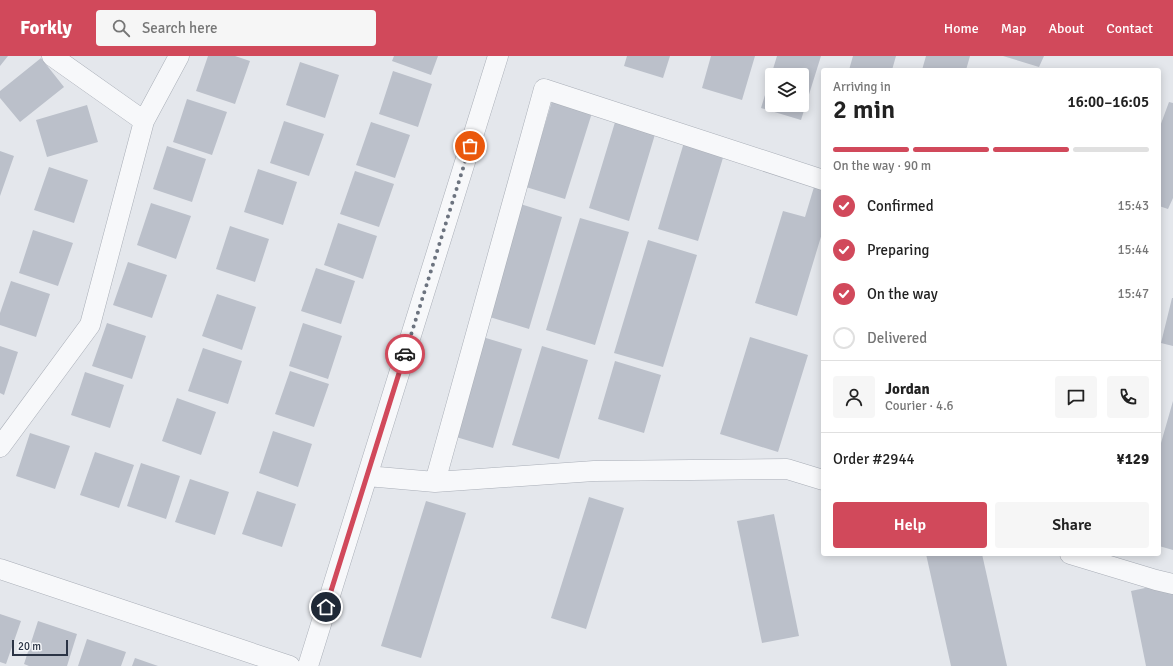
<!DOCTYPE html>
<meta charset="utf-8">
<style>
:root{--surface:#fff;--page:#f6f6f6;--text:#222;--muted:#767676;--line:#e0e0e0;--accent:#d1495b}
body{margin:0;font-family:Signika,sans-serif;background:var(--page);color:var(--text);height:100vh;display:flex;flex-direction:column;font-size:15px;white-space:nowrap}
*{box-sizing:border-box;margin:0}
p{font-size:13px;color:var(--muted)}
.icon{flex:none;width:22px;height:22px;fill:none;stroke:currentColor;stroke-width:2;stroke-linecap:round;stroke-linejoin:round}
.map{position:relative;flex:1;overflow:hidden}
.drawer{position:absolute;left:821px;top:12px;width:340px;height:488px;display:flex;flex-direction:column;background:var(--surface);border-radius:4px;box-shadow:0 2px 10px #0003}
.drawer>*{flex:none}
.buttons{position:absolute;left:765px;top:12px;display:grid;gap:8px}
.buttons a{display:grid;place-items:center;width:44px;height:44px;border-radius:4px;background:var(--surface);box-shadow:0 2px 10px #0003;font-size:20px}
.scale{position:absolute;left:12px;bottom:10px;width:56px;box-sizing:border-box;padding-left:4px;border:2px solid #2b3445;border-top:0;font-size:11px;line-height:14px;white-space:nowrap;color:#2b3445;-webkit-text-stroke:3px #f4f6f9;paint-order:stroke}
.pin{position:absolute;display:grid;place-items:center;width:34px;height:34px;color:#fff;margin:-17px;border:2px solid #fff;border-radius:50%;box-shadow:0 1px 4px #0007}
.courier{position:absolute;display:grid;place-items:center;width:40px;height:40px;margin:-20px;border:3px solid #d1495b;border-radius:50%;background:#fff;color:#222;box-shadow:0 1px 5px #0007}
.head em{font-style:normal;font-weight:600}
.head div{display:flex;flex-direction:column-reverse}
.head{display:flex;align-items:center;justify-content:space-between;height:68px;padding:0 12px}
h1{font-size:26px;font-weight:600;line-height:30px}
.bar{display:grid;grid-template-columns:repeat(4,1fr);gap:6px 4px;align-content:center;height:48px;padding:0 12px}
.bar i{height:5px;border-radius:3px;background:var(--line)}
.bar .selected{background:var(--accent)}
.bar p{grid-column:span 4}
.line{display:flex;align-items:center;gap:10px;padding:0 12px;border-top:1px solid var(--line)}
.line div{flex:1}
.round{display:grid;place-items:center;flex:none;width:42px;height:42px;border-radius:4px;background:var(--page)}
ol{padding:0 12px;list-style:none}
li{display:flex;align-items:center;gap:12px;height:44px}
li p{margin-inline-start:auto}
li .icon{padding:4px;border-radius:50%;background:var(--accent);color:#fff;stroke-width:4}
li:last-child{color:var(--muted)}
li i{width:22px;height:22px;border:2px solid var(--line);border-radius:50%}
.primary-button{display:flex;gap:8px;margin-top:auto;padding:8px 12px}
.primary-button a{flex:1;height:46px;border-radius:4px;background:var(--accent);color:#fff;font-size:16px;font-weight:600;line-height:46px;text-align:center}
.primary-button a+a{background:var(--page);color:var(--text)}
header{display:flex;align-items:center;gap:24px;box-sizing:border-box;height:56px;padding:0 20px;background:var(--accent);color:#fff}
header strong{font-size:19px}
nav{display:flex;gap:22px;margin-inline-start:auto;font-size:14px}
.search{width:280px;height:36px;background:var(--page);display:flex;align-items:center;gap:10px;box-sizing:border-box;padding:0 14px;border-radius:4px;color:var(--muted);font-size:15px}
.map>svg:first-child{display:block}
.building{fill:#bbc0ca;fill-rule:evenodd}
.lines{fill:none;stroke-linecap:round;stroke-linejoin:round}
.minor-casing{stroke:#a9aeb7;stroke-width:21}
.minor{stroke:#f7f8fa;stroke-width:20}
.done{stroke:#6c737f;stroke-width:4;stroke-dasharray:0 7.2}
.route{stroke:#d1495b;stroke-width:5}
</style>
<header>
<strong>Forkly</strong>
<div class="search"><svg class="icon" aria-label="search" viewBox="0 0 24 24"><circle cx="10" cy="10" r="6"/><path d="M15 15l6 6"/></svg>Search here</div>
<nav><a>Home</a><a>Map</a><a>About</a><a>Contact</a></nav>
</header>
<div class="map">
<svg width="1173" height="610" viewBox="0 0 1173 610">
<rect width="100%" height="100%" fill="#e4e7ec"/>
<path class="building" d="M0 0H8L0 10Z
M208 0H235L250 5 235 48 196 35Z
M394 0H438L431 19 392 5Z
M627 0H670L663 22 624 10Z
M711 0H755L742 44 702 32Z
M777 0H821L801 64 761 52ZM772 19H802V49H772Z
M853 0H896L892 14H849Z
M926 0H970L966 14H922Z
M1003 0H1044L1039 11Z
M41 2 64 31 20 66 0 42V35Z
M300 6 339 19 325 62 286 49Z
M393 15 432 28 418 71 379 58Z
M556 32 596 44 565 143 526 131Z
M187 43 227 56 212 99 173 86Z
M1169 46 1173 47V142L1168 153 1159 150V73Z
M87 49 98 86 47 101 36 64Z
M619 53 659 65 629 165 589 152Z
M284 65 324 78 309 120 270 107Z
M371 66 410 79 395 122 356 109Z
M688 73 728 85 698 185 658 173Z
M167 90 206 103 192 146 153 133Z
M0 95 14 100 0 140Z
M49 111 88 124 74 167 34 154Z
M258 113 297 126 283 169 244 156Z
M355 115 394 128 379 171 340 158Z
M814 131 823 133V174L797 260 755 247 783 155 805 161Z
M514 146 562 161 529 273 480 258Z
M151 147 191 160 176 203 137 189Z
M580 162 629 176 595 289 546 274Z
M338 167 377 180 363 223 324 209Z
M230 170 269 183 255 226 216 213Z
M33 174 73 187 58 230 19 217Z
M648 184 697 199 663 311 614 297Z
M128 206 167 219 152 262 113 249Z
M316 212 355 225 341 268 301 255Z
M11 225 50 238 36 281 0 269V257Z
M217 238 256 251 242 294 202 280Z
M1172 242H1173V290L1161 287Z
M107 267 146 280 132 323 92 310Z
M303 267 342 280 328 323 289 310Z
M476 279 522 293 493 392 446 378Z
M750 281 808 299 778 396 720 378Z
M0 290 18 296 4 339 0 337Z
M542 290 588 304 559 403 512 389Z
M203 292 242 305 228 348 188 335Z
M615 305 661 319 644 377 598 363Z
M290 315 329 328 314 371 275 358Z
M85 316 124 329 110 372 71 359Z
M177 342 216 356 201 399 162 385Z
M1173 345V494L1159 490V394Z
M273 375 312 388 298 431 259 417Z
M30 377 70 390 55 433 16 420Z
M95 396 134 409 119 452 80 439Z
M141 407 180 420 166 463 127 450Z
M190 423 229 436 215 479 175 466Z
M257 435 296 448 282 491 242 478Z
M589 441 624 452 586 573 551 562Z
M426 445 466 457 421 602 381 590Z
M774 458 799 580 762 587 737 465Z
M926 498H982L1007 610H951Z
M1173 526V610H1146L1131 535Z
M0 558 21 565 6 608 0 606Z
M38 565 77 578 67 610H29L24 608Z
M87 583 126 596 121 610H78Z
M135 602 158 610H132Z"/>
<g class="lines">
<defs>
<path id="minor" d="M52 0 144 65
M0 391 90 269 144 65 179 0
M367 420 435 426 544 33 823 124
M435 426 594 415 787 413 823 424
M1070 498 1156 524 1173 528
M0 513 290 610
M308 610 498 0"/>
</defs>
<use href="#minor" class="minor-casing"/>
<use href="#minor" class="minor"/>
</g>
<g class="lines">
<path class="done" d="M405 298 470 90"/>
<path class="route" d="M326 551 405 298"/>
</g>
</svg>
<div class="buttons">
<a><svg class="icon" aria-label="layers" viewBox="0 0 24 24"><path d="M12 4l9 5-9 5-9-5zM3 14l9 5 9-5"/></svg></a>
</div>
<div class="scale">20 m</div>
<div class="pin" style="left:470px;top:90px;background:#ea580c"><svg class="icon" aria-label="bag" viewBox="0 0 24 24"><path d="M5 8h14l-1 12H6zM9 8a3 3 0 0 1 6 0"/></svg></div>
<div class="pin" style="left:326px;top:551px;background:#1f2937"><svg class="icon" aria-label="home" viewBox="0 0 24 24"><path d="M3 11l9-7 9 7M6 9v11h12V9"/></svg></div>
<div class="courier" style="left:405px;top:298px"><svg class="icon" aria-label="car" viewBox="0 0 24 24"><path d="M5 17H2v-5l4-1 3-4h7l3 4 3 1v5h-3M9 17h6M6 11h13"/><circle cx="7" cy="17" r="2"/><circle cx="17" cy="17" r="2"/></svg></div>
<section class="drawer">
<div class="head"><div><h1>2 min</h1><p>Arriving in</p></div><em>16:00–16:05</em></div>
<div class="bar"><i class="selected"></i><i class="selected"></i><i class="selected"></i><i></i><p>On the way · 90 m</p></div>
<ol>
<li><svg class="icon" aria-label="check" viewBox="0 0 24 24"><path d="M5 12l5 5 9-10"/></svg>Confirmed<p>15:43</p></li>
<li><svg class="icon" aria-label="check" viewBox="0 0 24 24"><path d="M5 12l5 5 9-10"/></svg>Preparing<p>15:44</p></li>
<li><svg class="icon" aria-label="check" viewBox="0 0 24 24"><path d="M5 12l5 5 9-10"/></svg>On the way<p>15:47</p></li>
<li><i></i>Delivered</li>
</ol>
<div class="line" style="height:72px"><a class="round"><svg class="icon" aria-label="person" viewBox="0 0 24 24"><circle cx="12" cy="8" r="4"/><path d="M4 21q1-7 8-7t8 7"/></svg></a><div><b>Jordan</b><p>Courier · 4.6</p></div><a class="round"><svg class="icon" aria-label="chat" viewBox="0 0 24 24"><path d="M4 5h16v11H9l-5 4z"/></svg></a><a class="round"><svg class="icon" aria-label="phone" viewBox="0 0 24 24"><path d="M5 4h4l2 5-3 2q2 4 5 5l2-3 5 2v4C11 20 4 13 5 4z"/></svg></a></div>
<div class="line" style="height:52px"><div>Order #2944</div><b>¥129</b></div>
<div class="primary-button"><a>Help</a><a>Share</a></div>
</section>
</div>
